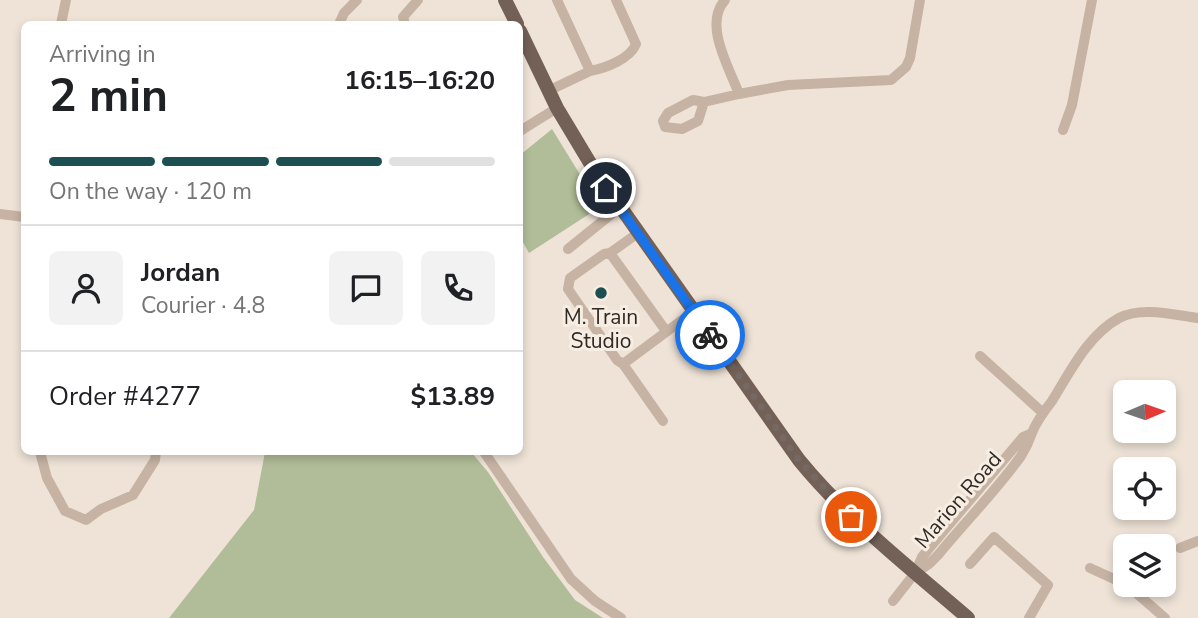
<!DOCTYPE html>
<meta charset="utf-8">
<style>
:root{--surface:#fff;--page:#f2f2f2;--text:#202124;--muted:#757577;--line:#e0e0e0;--accent:#1d4e51}
body{margin:0;font-family:"Nunito Sans",sans-serif;background:var(--page);color:var(--text);height:100vh;display:flex;flex-direction:column;font-size:26px;white-space:nowrap}
*{box-sizing:border-box;margin:0}
p{font-size:23px;color:var(--muted)}
.icon{flex:none;width:38px;height:38px;fill:none;stroke:currentColor;stroke-width:2;stroke-linecap:round;stroke-linejoin:round}
.map{position:relative;flex:1;overflow:hidden}
.side{position:absolute;left:21px;top:21px;width:502px;height:434px;display:flex;flex-direction:column;background:var(--surface);border-radius:10px;box-shadow:0 4px 10px #0003}
.side>*{flex:none}
.needle{width:46px;rotate:88deg}
.tools{position:absolute;left:1113px;top:380px;display:grid;gap:14px}
.tools a{display:grid;place-items:center;width:63px;height:63px;border-radius:10px;background:var(--surface);box-shadow:0 4px 10px #0003;font-size:35px}
.pin{position:absolute;display:grid;place-items:center;width:60px;height:60px;color:#fff;margin:-30px;border:4px solid #fff;border-radius:50%;box-shadow:0 2px 7px #0007}
.courier{position:absolute;display:grid;place-items:center;width:70px;height:70px;margin:-35px;border:5px solid #1a73e8;border-radius:50%;background:#fff;color:#222;box-shadow:0 2px 9px #0007}
.summary em{font-style:normal;font-weight:700}
.summary div{display:flex;flex-direction:column-reverse}
.summary{display:flex;align-items:center;justify-content:space-between;height:119px;padding:0 28px}
h1{font-size:46px;font-weight:700;line-height:52px}
.bar{display:grid;grid-template-columns:repeat(4,1fr);gap:10px 7px;align-content:center;height:84px;padding:0 28px}
.bar i{height:9px;border-radius:5px;background:var(--line)}
.bar .on{background:var(--accent)}
.bar p{grid-column:span 4}
.line{display:flex;align-items:center;gap:18px;padding:0 28px;border-top:2px solid var(--line)}
.line div{flex:1}
.round{display:grid;place-items:center;flex:none;width:74px;height:74px;border-radius:10px;background:var(--page)}
.map>svg:first-child{display:block}
.green{fill:#b1bd98}
.lines{fill:none;stroke-linecap:round;stroke-linejoin:round}
.minor{stroke:#c6b3a4;stroke-width:10}
.major{stroke:#736057;stroke-width:14}
.done{stroke:#746a63;stroke-width:7;stroke-dasharray:0 12.6}
.route{stroke:#1a73e8;stroke-width:9}
.poi-dot{fill:#1d4e51;stroke:#f7eee3;stroke-width:2.5}
.labels{text-anchor:middle;dominant-baseline:central;stroke-width:6;stroke-linejoin:round;paint-order:stroke}
.poi-label{font-size:21px;fill:#322925;stroke:#f7eee3}
.street-label{font-size:21px;fill:#322925;stroke:#f7eee3}
</style>
<div class="map">
<svg width="1198" height="618" viewBox="0 0 1198 618">
<rect width="100%" height="100%" fill="#efe3d7"/>
<path class="green" d="M552 129 600 207 529 253 520 237V155Z
M265 452H471L488 472 543 557 575 600 603 618H169L254 510Z"/>
<g class="lines">
<path class="minor" d="M557 0 590 71C606 68 630 59 636 44L616 0
M725 0C703 24 729 67 739 94L788 85 891 80 906 67 910 58 920 0
M61 24 66 0
M339 24 344 13 357 0
M405 24 403 17 418 0
M548 91 590 71
M704 102 698 121 682 129 665 127 663 121 668 113 693 100 704 102 739 94
M1063 130 1072 105 1092 0
M520 131 557 108
M0 214 24 217
M638 233 610 253 666 331
M568 249 620 207
M610 253 604 254 570 278 568 289 617 360 623 364 693 312
M980 356 1043 413
M623 364 663 421
M1032 433 1023 437 931 546 922 557 915 573 929 564 938 555C965 522 996 491 1021 456 1026 448 1029 442 1032 433 1036 422 1045 410 1052 401 1070 372 1088 335 1119 318 1142 306 1174 315 1198 318
M40 452 47 478 65 511 86 520 101 509 133 495 155 460 156 452
M484 452 571 579 595 601 621 618
M1180 548 1198 541
M970 564 994 537 1048 585 1029 618
M1090 568 1125 584
M1126 584 1165 618
M893 601 915 573"/>
<path class="major" d="M505 0 517 24
M520 31 557 108 593 168 799 460C848 520 910 568 968 618"/>
</g>
<g class="lines">
<path class="done" d="M710 335 799 460 851 517"/>
<path class="route" d="M606 188 710 335"/>
</g>
<circle class="poi-dot" cx="601" cy="293" r="7"/>
<g class="labels">
<g class="poi-label">
<text x="601" y="317">M. Train<tspan x="601" dy="24">Studio</tspan></text>
</g>
<g class="street-label">
<text transform="translate(958 500) rotate(-49)">Marion Road</text>
</g>
</g>
</svg>
<div class="tools">
<a><svg class="needle" viewBox="-14 -14 28 28"><path d="M0-13l5 13h-10z" fill="#e53935"/><path d="M0 13l5-13h-10z" fill="#757577"/></svg></a>
<a><svg class="icon" aria-label="locate" viewBox="0 0 24 24"><circle cx="12" cy="12" r="6"/><path d="M12 2v4M12 18v4M2 12h4M18 12h4"/></svg></a>
<a><svg class="icon" aria-label="layers" viewBox="0 0 24 24"><path d="M12 4l9 5-9 5-9-5zM3 14l9 5 9-5"/></svg></a>
</div>
<div class="pin" style="left:851px;top:517px;background:#ea580c"><svg class="icon" aria-label="bag" viewBox="0 0 24 24"><path d="M5 8h14l-1 12H6zM9 8a3 3 0 0 1 6 0"/></svg></div>
<div class="pin" style="left:606px;top:188px;background:#1f2937"><svg class="icon" aria-label="home" viewBox="0 0 24 24"><path d="M3 11l9-7 9 7M6 9v11h12V9"/></svg></div>
<div class="courier" style="left:710px;top:335px"><svg class="icon" aria-label="bike" viewBox="0 0 24 24"><circle cx="6" cy="16" r="4"/><circle cx="18" cy="16" r="4"/><path d="M6 16l4-8h5l3 8M10 8l3 8H6M13 5h3"/></svg></div>
<section class="side">
<div class="summary"><div><h1>2 min</h1><p>Arriving in</p></div><em>16:15–16:20</em></div>
<div class="bar"><i class="on"></i><i class="on"></i><i class="on"></i><i></i><p>On the way · 120 m</p></div>
<div class="line" style="height:126px"><a class="round"><svg class="icon" aria-label="person" viewBox="0 0 24 24"><circle cx="12" cy="8" r="4"/><path d="M4 21q1-7 8-7t8 7"/></svg></a><div><b>Jordan</b><p>Courier · 4.8</p></div><a class="round"><svg class="icon" aria-label="chat" viewBox="0 0 24 24"><path d="M4 5h16v11H9l-5 4z"/></svg></a><a class="round"><svg class="icon" aria-label="phone" viewBox="0 0 24 24"><path d="M5 4h4l2 5-3 2q2 4 5 5l2-3 5 2v4C11 20 4 13 5 4z"/></svg></a></div>
<div class="line" style="height:91px"><div>Order #4277</div><b>$13.89</b></div>
</section>
</div>
